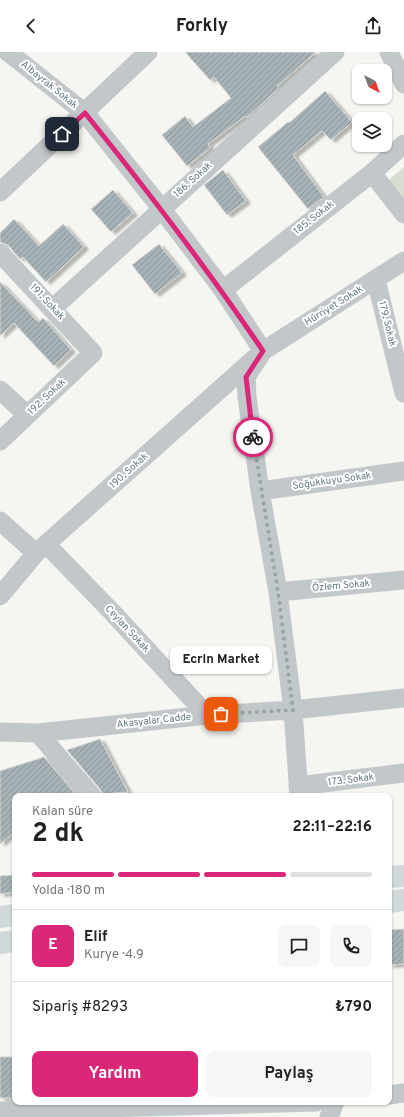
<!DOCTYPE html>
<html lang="tr">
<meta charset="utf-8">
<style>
:root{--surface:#fff;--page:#f6f6f6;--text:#222;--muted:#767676;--line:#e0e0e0;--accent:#db2777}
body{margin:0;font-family:Overpass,sans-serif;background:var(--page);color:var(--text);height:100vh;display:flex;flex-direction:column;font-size:15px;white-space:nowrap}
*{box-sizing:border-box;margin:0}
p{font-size:13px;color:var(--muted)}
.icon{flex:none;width:22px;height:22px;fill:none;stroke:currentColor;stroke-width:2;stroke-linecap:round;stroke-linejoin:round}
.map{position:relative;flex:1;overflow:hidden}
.panel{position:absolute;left:12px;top:741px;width:380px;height:312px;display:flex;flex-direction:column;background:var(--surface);border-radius:8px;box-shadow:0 1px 3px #0004}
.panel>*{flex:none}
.needle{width:26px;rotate:139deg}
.buttons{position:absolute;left:352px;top:12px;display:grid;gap:8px}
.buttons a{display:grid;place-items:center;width:40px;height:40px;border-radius:8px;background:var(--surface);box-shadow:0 1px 3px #0004;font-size:20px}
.pin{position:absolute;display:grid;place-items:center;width:34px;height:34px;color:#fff;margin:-17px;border-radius:8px;box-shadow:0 2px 6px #0006}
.courier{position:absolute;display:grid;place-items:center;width:40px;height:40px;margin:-20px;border:3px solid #db2777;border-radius:50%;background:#fff;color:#222;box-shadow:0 1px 5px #0007}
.bubble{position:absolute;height:28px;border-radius:8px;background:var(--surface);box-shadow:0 1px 3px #0004;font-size:13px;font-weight:700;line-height:28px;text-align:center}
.overview em{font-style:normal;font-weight:700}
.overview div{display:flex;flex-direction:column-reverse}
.overview{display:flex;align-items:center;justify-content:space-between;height:68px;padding:0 20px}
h1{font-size:26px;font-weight:700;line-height:30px}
.bar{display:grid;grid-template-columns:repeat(4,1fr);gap:6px 4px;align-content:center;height:48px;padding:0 20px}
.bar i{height:5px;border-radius:3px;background:var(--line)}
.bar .current{background:var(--accent)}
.bar p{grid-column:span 4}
.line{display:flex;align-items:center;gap:10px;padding:0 20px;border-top:1px solid var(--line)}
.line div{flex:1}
.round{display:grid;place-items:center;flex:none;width:42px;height:42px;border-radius:8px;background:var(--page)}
.primary-button{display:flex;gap:8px;margin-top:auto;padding:8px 20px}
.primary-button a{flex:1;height:46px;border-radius:8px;background:var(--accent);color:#fff;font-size:16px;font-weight:700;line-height:46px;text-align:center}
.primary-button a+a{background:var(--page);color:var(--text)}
header{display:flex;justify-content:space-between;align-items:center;height:52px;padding:0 20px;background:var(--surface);font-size:18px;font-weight:700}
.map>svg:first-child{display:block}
.park{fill:#d7ddd2}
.building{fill:url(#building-hatch);stroke:#d6d6d4;filter:url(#shadow)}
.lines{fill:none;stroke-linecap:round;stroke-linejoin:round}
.minor{stroke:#c2c7c9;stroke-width:19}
.major{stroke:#d0d8da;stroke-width:22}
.done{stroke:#95a5aa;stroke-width:4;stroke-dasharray:0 7.2}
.route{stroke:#db2777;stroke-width:5}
.labels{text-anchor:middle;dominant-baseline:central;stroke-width:4;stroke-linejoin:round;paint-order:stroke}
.street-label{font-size:10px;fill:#627a84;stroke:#fff}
</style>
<header><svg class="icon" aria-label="back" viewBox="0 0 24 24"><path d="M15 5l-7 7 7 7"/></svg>Forkly<svg class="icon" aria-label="share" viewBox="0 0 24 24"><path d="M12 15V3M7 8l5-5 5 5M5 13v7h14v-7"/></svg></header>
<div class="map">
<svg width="404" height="1065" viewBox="0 0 404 1065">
<defs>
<pattern id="building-hatch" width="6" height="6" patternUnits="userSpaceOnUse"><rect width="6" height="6" fill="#a6b2b5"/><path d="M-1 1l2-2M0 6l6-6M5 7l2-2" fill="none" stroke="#8b9699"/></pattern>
<filter id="shadow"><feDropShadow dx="4.5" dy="2.5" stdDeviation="1" flood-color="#0004"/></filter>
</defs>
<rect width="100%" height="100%" fill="#f5f5f1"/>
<path class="park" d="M404 115V146L389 128Z"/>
<path class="building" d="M185 0H316L277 34 279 36 247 65 245 64 208 92 210 96 187 114 162 83 185 64 193 75 231 46 214 25 210 28Z
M325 39 352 70 331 88 322 79 293 103 324 145 308 157 258 95 288 70 289 71Z
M223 118 246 149 227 163 204 133Z
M113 138 133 161 111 180 91 157Z
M14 167 39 194 63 172 84 195 46 230 23 205 20 207 8 193 0 190V181Z
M159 192 182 221 155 242 132 213Z
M0 230 38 270 43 266 71 298 54 314 14 271 0 284Z
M100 687 128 740 103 742 100 737 67 698Z
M44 705 77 744H15V779L0 792V719Z
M15 823V840L0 842V824Z
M404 877V912L389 913V878Z
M0 1005H13V1046H0Z"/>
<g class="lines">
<path class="minor" d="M8 0 85 61 161 156 223 238 263 299 246 325 247 345 260 439 278 540 293 658 299 744
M389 0 404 32
M372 121 404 162
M0 140 148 0
M0 201 93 301 0 389
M376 228 404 341
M223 238 372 121 404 92
M53 256 335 0
M0 338 27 363
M260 439 404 419
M0 469 36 501
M46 492 112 560 207 663
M278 540 404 528
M0 544 36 501 263 299 404 209
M0 680 38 681 207 663 293 658 404 646
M38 681 92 744
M298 734 404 721
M389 1043 404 1041
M0 1059 316 1050
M329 1065 335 1050"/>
<path class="major" d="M389 825 404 824
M389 850 404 848
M0 865 15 863
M0 891 15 889"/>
</g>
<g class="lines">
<path class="done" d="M221 662 293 658 278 540 253 385"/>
<path class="route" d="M62 82 85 61C147 138 207 216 263 299L246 325 253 385"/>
</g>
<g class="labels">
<g class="street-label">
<text transform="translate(49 33) rotate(39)">Albayrak Sokak</text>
<text transform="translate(193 128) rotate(-42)">186. Sokak</text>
<text transform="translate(314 166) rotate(-38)">185. Sokak</text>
<text transform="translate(47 250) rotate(47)">191. Sokak</text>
<text transform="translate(334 254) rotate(-32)">Hürriyet Sokak</text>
<text transform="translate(387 272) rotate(76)">179. Sokak</text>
<text transform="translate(47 345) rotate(-43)">192. Sokak</text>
<text transform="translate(129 419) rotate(-42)">190. Sokak</text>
<text transform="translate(332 429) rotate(-8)">Soğukkuyu Sokak</text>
<text transform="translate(341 534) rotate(-5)">Özlem Sokak</text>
<text transform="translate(127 577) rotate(47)">Ceylan Sokak</text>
<text transform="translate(154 669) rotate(-6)">Akasyalar Cadde</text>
<text transform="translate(351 728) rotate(-7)">173. Sokak</text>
</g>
</g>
</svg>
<div class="buttons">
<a><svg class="needle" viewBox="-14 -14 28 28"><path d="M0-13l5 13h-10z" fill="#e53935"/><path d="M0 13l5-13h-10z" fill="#767676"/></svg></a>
<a><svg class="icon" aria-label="layers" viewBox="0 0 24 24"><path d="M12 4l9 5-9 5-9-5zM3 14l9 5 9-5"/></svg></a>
</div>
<div class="pin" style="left:221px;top:662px;background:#ea580c"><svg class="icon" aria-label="bag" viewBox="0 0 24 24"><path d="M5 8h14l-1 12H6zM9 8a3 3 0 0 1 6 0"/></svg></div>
<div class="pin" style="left:62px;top:82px;background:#1f2937"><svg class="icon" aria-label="home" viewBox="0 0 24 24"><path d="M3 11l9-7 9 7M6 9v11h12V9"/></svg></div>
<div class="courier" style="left:253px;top:385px"><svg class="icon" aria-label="bike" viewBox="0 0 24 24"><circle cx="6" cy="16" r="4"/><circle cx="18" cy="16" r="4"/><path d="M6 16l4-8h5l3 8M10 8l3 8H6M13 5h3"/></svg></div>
<div class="bubble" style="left:170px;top:594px;width:102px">Ecrin Market</div>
<section class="panel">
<div class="overview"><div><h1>2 dk</h1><p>Kalan süre</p></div><em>22:11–22:16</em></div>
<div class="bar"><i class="current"></i><i class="current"></i><i class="current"></i><i></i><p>Yolda · 180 m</p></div>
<div class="line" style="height:72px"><b class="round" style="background:var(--accent);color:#fff">E</b><div><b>Elif</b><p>Kurye · 4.9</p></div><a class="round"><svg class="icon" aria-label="chat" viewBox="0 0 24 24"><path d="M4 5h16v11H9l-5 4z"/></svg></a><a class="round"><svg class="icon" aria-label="phone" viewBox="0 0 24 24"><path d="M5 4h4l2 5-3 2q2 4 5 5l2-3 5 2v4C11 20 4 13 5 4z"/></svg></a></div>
<div class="line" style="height:52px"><div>Sipariş #8293</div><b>₺790</b></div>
<div class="primary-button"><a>Yardım</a><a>Paylaş</a></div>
</section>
</div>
